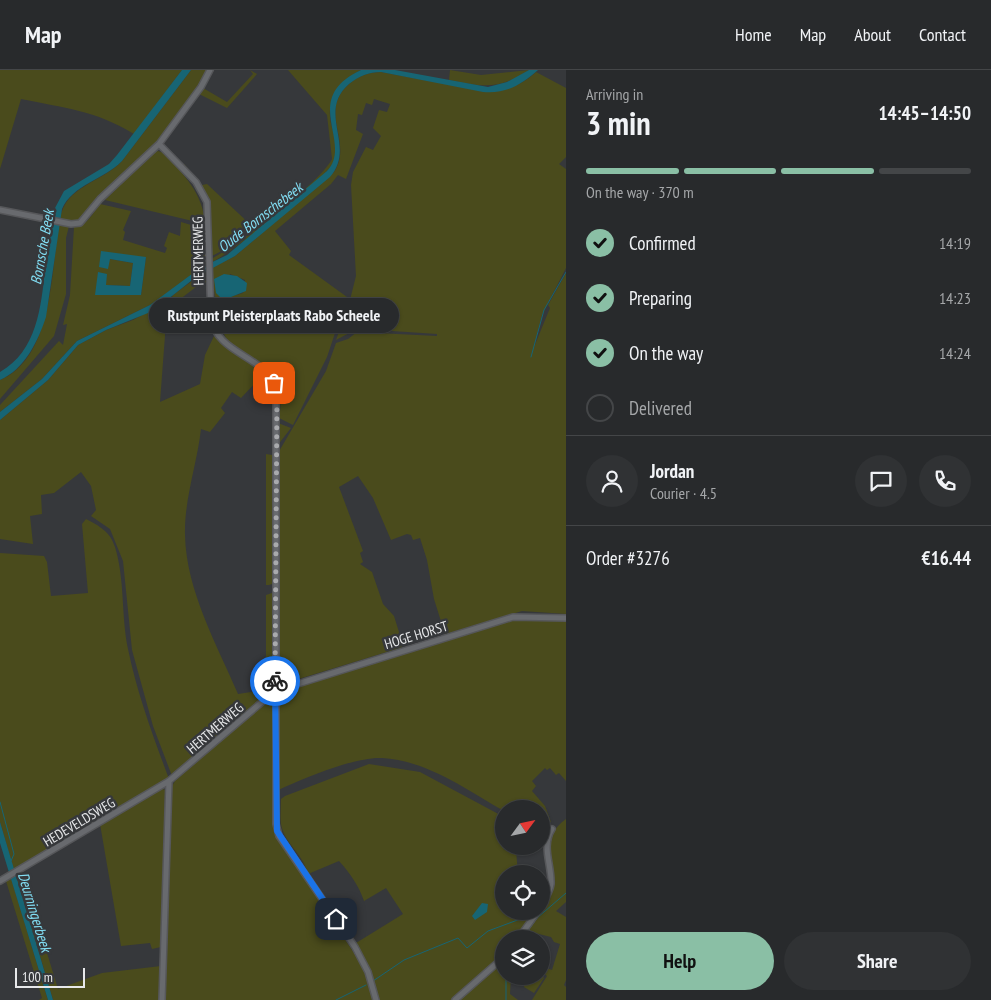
<!DOCTYPE html>
<meta charset="utf-8">
<style>
:root{--surface:#282a2c;--page:#303234;--text:#f1f3f6;--muted:#a5a7a9;--line:#444648;--accent:#8abfa5}
body{margin:0;font-family:"PT Sans Narrow",sans-serif;background:var(--page);color:var(--text);height:100vh;display:flex;flex-direction:column;font-size:19px;white-space:nowrap}
*{box-sizing:border-box;margin:0}
p{font-size:16px;color:var(--muted)}
.icon{flex:none;width:28px;height:28px;fill:none;stroke:currentColor;stroke-width:2;stroke-linecap:round;stroke-linejoin:round}
.map{position:relative;flex:1;overflow:hidden}
.details{display:flex;flex-direction:column;background:var(--surface);width:425px}
.details>*{flex:none}
.needle{width:32px;rotate:57deg}
.controls{position:absolute;left:495px;top:730px;display:grid;gap:10px}
.controls a{display:grid;place-items:center;width:55px;height:55px;border-radius:50%;background:var(--surface);box-shadow:0 1px 4px #0004,0 0 0 1px var(--line);font-size:25px}
.scale{position:absolute;left:15px;bottom:12px;width:70px;box-sizing:border-box;padding-left:5px;border:2px solid #e7e8ea;border-top:0;font-size:14px;line-height:18px;white-space:nowrap;color:#e7e8ea;-webkit-text-stroke:4px #36383b;paint-order:stroke}
.pin{position:absolute;display:grid;place-items:center;width:42px;height:42px;color:#fff;margin:-21px;border-radius:10px;box-shadow:0 2px 8px #0006}
.courier{position:absolute;display:grid;place-items:center;width:50px;height:50px;margin:-25px;border:4px solid #1a73e8;border-radius:50%;background:#fff;color:#222;box-shadow:0 1px 6px #0007}
.bubble{position:absolute;height:35px;border-radius:18px;background:var(--surface);box-shadow:0 1px 4px #0004,0 0 0 1px var(--line);font-size:16px;font-weight:800;line-height:35px;text-align:center}
.summary em{font-style:normal;font-weight:800}
.summary div{display:flex;flex-direction:column-reverse}
.summary{display:flex;align-items:center;justify-content:space-between;height:85px;padding:0 20px}
h1{font-size:32px;font-weight:800;line-height:38px}
.bar{display:grid;grid-template-columns:repeat(4,1fr);gap:8px 5px;align-content:center;height:60px;padding:0 20px}
.bar i{height:6px;border-radius:4px;background:var(--line)}
.bar .on{background:var(--accent)}
.bar p{grid-column:span 4}
.line{display:flex;align-items:center;gap:12px;padding:0 20px;border-top:1px solid var(--line)}
.line div{flex:1}
.round{display:grid;place-items:center;flex:none;width:52px;height:52px;border-radius:26px;background:var(--page)}
ol{padding:0 20px;list-style:none}
li{display:flex;align-items:center;gap:15px;height:55px}
li p{margin-inline-start:auto}
li .icon{padding:5px;border-radius:50%;background:var(--accent);color:#111;stroke-width:4}
li:last-child{color:var(--muted)}
li i{width:28px;height:28px;border:2px solid var(--line);border-radius:50%}
.action{display:flex;gap:10px;margin-top:auto;padding:10px 20px}
.action a{flex:1;height:58px;border-radius:30px;background:var(--accent);color:#111;font-size:20px;font-weight:800;line-height:58px;text-align:center}
.action a+a{background:var(--page);color:var(--text)}
header{display:flex;align-items:center;gap:30px;box-sizing:border-box;height:70px;padding:0 25px;background:var(--surface);border-bottom:1px solid var(--line)}
header strong{font-size:24px}
nav{display:flex;gap:28px;margin-inline-start:auto;font-size:18px}
main{display:flex;flex:1;min-height:0}
.map>svg:first-child{display:block}
.green{fill:#4a4b1c;fill-rule:evenodd}
.water{fill:#176574}
.lines{fill:none;stroke-linecap:round;stroke-linejoin:round}
.stream{stroke:#176574;stroke-width:1}
.minor-casing{stroke:#56575a;stroke-width:8}
.minor{stroke:#686a6e;stroke-width:5}
.done{stroke:#a9aaad;stroke-width:5;stroke-dasharray:0 9}
.route{stroke:#1a73e8;stroke-width:6}
.labels{text-anchor:middle;dominant-baseline:central;stroke-width:5;stroke-linejoin:round;paint-order:stroke}
.street-label{font-size:14px;fill:#e7e8ea;stroke:#36383b}
.water-label{font-size:15px;font-style:italic;fill:#82def4;stroke:#36383b}
</style>
<header>
<strong>Map</strong>
<nav><a>Home</a><a>Map</a><a>About</a><a>Contact</a></nav>
</header>
<main>
<div class="map">
<svg width="566" height="930" viewBox="0 0 566 930">
<rect width="100%" height="100%" fill="#36383b"/>
<path class="green" d="M0 0H182L134 64C95 40 64 38 21 29L0 99Z
M191 0H208L197 19 157 71 84 148 76 153 60 149C65 116 101 113 122 91Z
M250 0 257 4 227 38 199 24 203 18 227 32 253 4Z
M288 0H361C354 3 349 9 344 15 312 47 346 63 333 93 326 109 230 184 212 192L211 189C236 176 321 112 332 89L327 45Z
M450 0 481 5 529 0C499 20 483 17 449 10Z
M381 2 489 22C507 21 523 14 536 2L566 18V87L559 94 566 99V198L542 245 534 277 550 238 548 235 566 203V544L522 541 445 564 434 529 427 490 420 468 413 470 411 465 407 464 391 470 373 428 358 406 339 417 363 481 360 483 363 492 360 494 372 502 383 534 394 546 403 575 400 578 279 615 278 383 326 301 336 273 348 269 357 262 437 266V264L362 259 355 260 336 270 350 230 356 206 351 115 353 102 366 77 373 80 381 66 373 58 379 40 387 42 390 34 374 29 372 35 366 33 362 45 358 44 356 60 363 64 346 109 338 105 331 114 275 161 291 181 289 185 347 227 327 287 293 355 279 348C288 298 256 297 227 269 220 262 211 209 212 198L235 186 334 102C354 72 317 42 349 14 358 6 369 2 381 2ZM230 204 245 210 243 223 223 229Z
M158 81 164 83C184 105 203 123 205 154L105 130 154 82Z
M184 94 202 115 207 114 253 157 227 178 212 186 209 132 183 96Z
M100 134 131 141 123 160 125 162 123 170 165 183 167 178 164 176 169 162 180 166 181 152 205 159 207 194 150 235 77 271 42 309 0 342V335L59 271 63 275 67 254 63 255 70 225 74 157C87 156 93 143 100 134ZM146 187 141 225 106 215 130 216 133 193 110 189Z
M59 154 69 156 66 168V224L54 266 0 329V310C53 288 51 201 59 154Z
M207 200 208 212 200 214 167 239 160 332 200 314 205 285 214 266 264 304 241 328 232 322 221 338 225 343 210 362 201 359C197 394 184 430 185 465 186 520 217 575 238 624L264 620 266 617V525L272 523V620L172 706 153 656 132 580 123 491 110 459 91 446 96 440 91 416 81 402 54 423 41 425 42 444 30 446 33 474 0 469V350L48 310 78 275 106 260 133 250 171 229 173 225Z
M278 353 291 358 277 376Z
M266 384 272 385V514L269 515H266Z
M86 449C99 456 110 461 115 477 125 509 121 545 128 579 137 623 153 666 169 709L14 801 0 752V483L44 486 47 492 51 526 88 523 82 454Z
M514 548 566 550V711L559 703 556 705 550 698 547 700 545 698 532 711 536 716 532 721 545 736 551 752 541 756V739H504V741C467 720 426 690 382 688 358 686 300 709 277 721L276 624Z
M272 626 273 757 275 764 358 889 365 901 374 930H164L168 749 171 718 175 711Z
M369 694 420 702 504 747 498 759 502 762 504 780H516L518 804H504V841H536L517 869H504V886L452 930H378L369 899 356 873 403 844 386 818 364 831C359 816 350 803 339 791L308 804C304 785 284 773 281 754 280 746 281 737 281 729L285 726Z
M161 718 165 720 161 877 152 879 150 873 121 876 100 754Z
M566 749V832L556 841 566 847V910L564 915 566 917V930H532L547 906 541 901V896L552 900 560 874 554 872 551 867 531 862 526 868H523C535 851 548 838 552 817 557 789 536 771 566 749Z
M22 801 58 919 102 903 161 896 159 930H53L16 805Z
M11 808 48 930H39L42 928 6 811Z
M504 891V906H511L510 924 518 930H459Z
M541 903 544 908 534 923 524 917 526 906H541Z"/>
<path class="water" d="M182 0H191L122 91C105 109 72 115 62 139L46 247C38 271 25 299 0 310V302C37 281 41 237 45 200 48 179 52 159 55 138L64 121 109 94 117 85Z
M361 0H395L488 17 507 12 529 0H538C521 15 506 24 483 22L381 2C369 2 359 6 349 14 316 43 357 76 330 107L235 186 196 207 153 241 106 260 78 275 48 310 0 350V342L42 309 77 271 150 235 200 198 227 185 327 101C354 72 299 29 361 0Z
M101 181 146 187 141 225H95L98 202 107 204 106 215 130 216 133 193 110 189 108 199 99 197Z
M224 204 237 206 247 213 246 221 231 227H220L216 223 214 209Z
M0 752 53 930H48L0 773Z
M482 833 488 834 487 842 475 850 472 846Z"/>
<g class="lines">
<path class="stream" d="M531 287 544 240 566 202
M0 732 14 784 11 791
M522 869 537 848 566 823
M373 911 404 890 458 868 467 878 488 861 531 845
M336 930 366 915
M506 930V906"/>
<defs>
<path id="minor" d="M159 74 196 112 207 132 211 248C217 285 266 285 276 319V754L279 766 355 877 368 902 376 930
M0 140 71 154 80 153 100 129 159 74 201 17 210 0
M0 811 169 711 275 621 513 547 566 548
M541 836C545 829 550 822 551 814 552 795 541 777 552 759
M518 869 538 841
M162 930 169 711
M455 930 504 887"/>
</defs>
<use href="#minor" class="minor-casing"/>
<use href="#minor" class="minor"/>
</g>
<g class="lines">
<path class="done" d="M274 313 277 327 275 611"/>
<path class="route" d="M275 611 277 761 336 849"/>
</g>
<g class="labels">
<g class="street-label">
<text transform="translate(198 181) rotate(-91)">HERTMERWEG</text>
<text transform="translate(416 565) rotate(-17)">HOGE HORST</text>
<text transform="translate(215 658) rotate(-41)">HERTMERWEG</text>
<text transform="translate(79 752) rotate(-31)">HEDEVELDSWEG</text>
</g>
<g class="water-label">
<text transform="translate(260 147) rotate(-38)">Oude Bornschebeek</text>
<text transform="translate(42 177) rotate(-80)">Bornsche Beek</text>
<text transform="translate(35 842) rotate(73)">Deurningerbeek</text>
</g>
</g>
</svg>
<div class="controls">
<a><svg class="needle" viewBox="-14 -14 28 28"><path d="M0-13l5 13h-10z" fill="#e53935"/><path d="M0 13l5-13h-10z" fill="#a5a7a9"/></svg></a>
<a><svg class="icon" aria-label="locate" viewBox="0 0 24 24"><circle cx="12" cy="12" r="6"/><path d="M12 2v4M12 18v4M2 12h4M18 12h4"/></svg></a>
<a><svg class="icon" aria-label="layers" viewBox="0 0 24 24"><path d="M12 4l9 5-9 5-9-5zM3 14l9 5 9-5"/></svg></a>
</div>
<div class="scale">100 m</div>
<div class="pin" style="left:274px;top:313px;background:#ea580c"><svg class="icon" aria-label="bag" viewBox="0 0 24 24"><path d="M5 8h14l-1 12H6zM9 8a3 3 0 0 1 6 0"/></svg></div>
<div class="pin" style="left:336px;top:849px;background:#1f2937"><svg class="icon" aria-label="home" viewBox="0 0 24 24"><path d="M3 11l9-7 9 7M6 9v11h12V9"/></svg></div>
<div class="courier" style="left:275px;top:611px"><svg class="icon" aria-label="bike" viewBox="0 0 24 24"><circle cx="6" cy="16" r="4"/><circle cx="18" cy="16" r="4"/><path d="M6 16l4-8h5l3 8M10 8l3 8H6M13 5h3"/></svg></div>
<div class="bubble" style="left:149px;top:228px;width:250px">Rustpunt Pleisterplaats Rabo Scheele</div>
</div>
<section class="details">
<div class="summary"><div><h1>3 min</h1><p>Arriving in</p></div><em>14:45–14:50</em></div>
<div class="bar"><i class="on"></i><i class="on"></i><i class="on"></i><i></i><p>On the way · 370 m</p></div>
<ol>
<li><svg class="icon" aria-label="check" viewBox="0 0 24 24"><path d="M5 12l5 5 9-10"/></svg>Confirmed<p>14:19</p></li>
<li><svg class="icon" aria-label="check" viewBox="0 0 24 24"><path d="M5 12l5 5 9-10"/></svg>Preparing<p>14:23</p></li>
<li><svg class="icon" aria-label="check" viewBox="0 0 24 24"><path d="M5 12l5 5 9-10"/></svg>On the way<p>14:24</p></li>
<li><i></i>Delivered</li>
</ol>
<div class="line" style="height:90px"><a class="round"><svg class="icon" aria-label="person" viewBox="0 0 24 24"><circle cx="12" cy="8" r="4"/><path d="M4 21q1-7 8-7t8 7"/></svg></a><div><b>Jordan</b><p>Courier · 4.5</p></div><a class="round"><svg class="icon" aria-label="chat" viewBox="0 0 24 24"><path d="M4 5h16v11H9l-5 4z"/></svg></a><a class="round"><svg class="icon" aria-label="phone" viewBox="0 0 24 24"><path d="M5 4h4l2 5-3 2q2 4 5 5l2-3 5 2v4C11 20 4 13 5 4z"/></svg></a></div>
<div class="line" style="height:65px"><div>Order #3276</div><b>€16.44</b></div>
<div class="action"><a>Help</a><a>Share</a></div>
</section>
</main>
